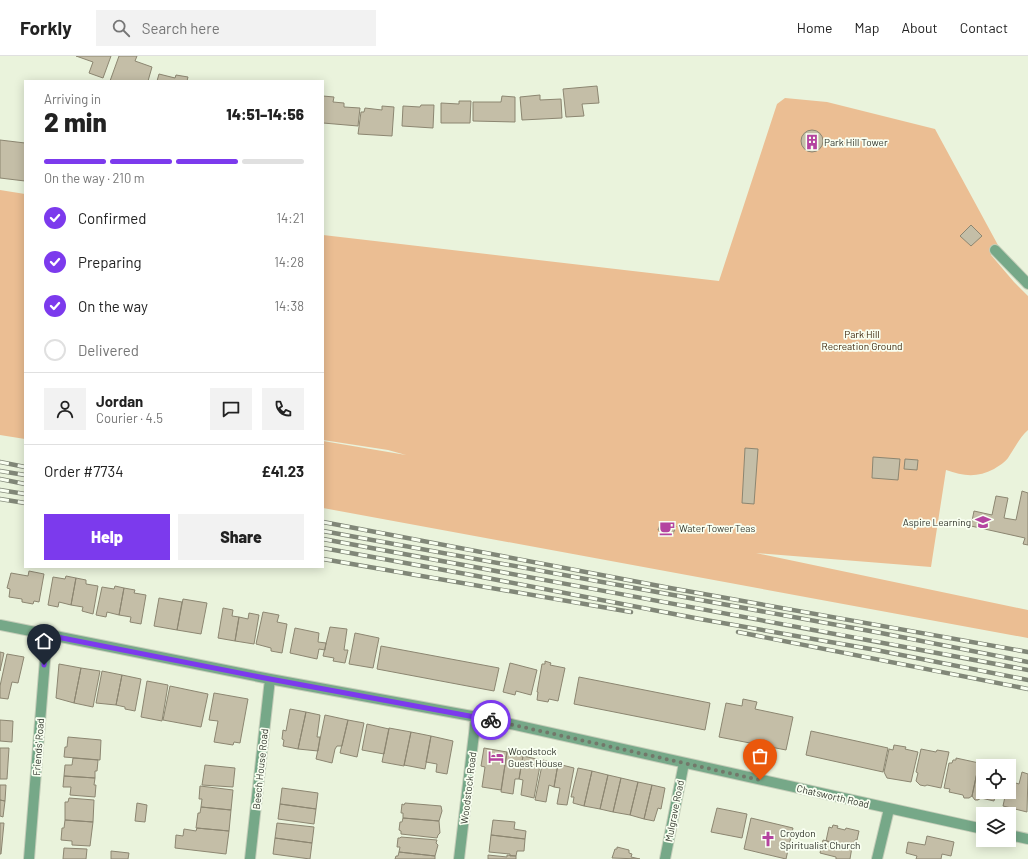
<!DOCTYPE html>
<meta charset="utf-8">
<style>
:root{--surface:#fff;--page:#f2f2f2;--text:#222;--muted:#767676;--line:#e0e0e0;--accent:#7c3aed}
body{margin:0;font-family:Barlow,sans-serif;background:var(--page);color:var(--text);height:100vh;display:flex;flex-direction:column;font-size:15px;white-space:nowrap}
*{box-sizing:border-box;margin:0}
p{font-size:13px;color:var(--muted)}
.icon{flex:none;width:22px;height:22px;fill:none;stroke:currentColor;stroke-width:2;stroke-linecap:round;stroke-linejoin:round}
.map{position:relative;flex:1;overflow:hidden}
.details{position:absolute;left:24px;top:24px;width:300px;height:488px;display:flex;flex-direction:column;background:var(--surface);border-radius:0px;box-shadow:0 2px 10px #0003}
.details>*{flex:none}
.tools{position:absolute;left:976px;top:703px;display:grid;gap:8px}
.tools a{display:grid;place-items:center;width:40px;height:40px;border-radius:0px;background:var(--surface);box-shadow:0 2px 10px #0003;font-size:20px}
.pin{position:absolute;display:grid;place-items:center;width:34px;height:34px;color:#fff;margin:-41px -17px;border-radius:50% 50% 50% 0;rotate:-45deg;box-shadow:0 0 4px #0007}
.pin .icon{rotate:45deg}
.courier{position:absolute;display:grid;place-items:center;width:40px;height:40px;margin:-20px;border:3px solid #7c3aed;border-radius:50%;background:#fff;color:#222;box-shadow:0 1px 5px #0007}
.overview em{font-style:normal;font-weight:800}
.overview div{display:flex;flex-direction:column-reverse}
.overview{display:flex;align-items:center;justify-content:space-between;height:68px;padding:0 20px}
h1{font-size:26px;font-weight:800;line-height:30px}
.bar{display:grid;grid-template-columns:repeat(4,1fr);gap:6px 4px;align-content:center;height:48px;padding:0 20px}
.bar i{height:5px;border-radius:3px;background:var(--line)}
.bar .current{background:var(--accent)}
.bar p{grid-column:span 4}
.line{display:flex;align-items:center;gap:10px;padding:0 20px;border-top:1px solid var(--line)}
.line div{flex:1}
.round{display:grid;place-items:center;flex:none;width:42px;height:42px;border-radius:0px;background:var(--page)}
ol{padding:0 20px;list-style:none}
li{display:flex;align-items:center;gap:12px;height:44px}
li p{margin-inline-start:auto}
li .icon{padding:4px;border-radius:50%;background:var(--accent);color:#fff;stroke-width:4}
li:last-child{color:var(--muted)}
li i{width:22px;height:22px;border:2px solid var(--line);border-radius:50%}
.cta{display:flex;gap:8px;margin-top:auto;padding:8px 20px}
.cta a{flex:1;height:46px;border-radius:0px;background:var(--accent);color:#fff;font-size:16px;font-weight:800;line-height:46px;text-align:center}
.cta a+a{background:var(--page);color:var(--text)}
header{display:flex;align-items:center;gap:24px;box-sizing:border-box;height:56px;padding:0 20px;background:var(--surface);border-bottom:1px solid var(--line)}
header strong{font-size:19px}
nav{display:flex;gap:22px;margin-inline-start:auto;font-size:14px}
.search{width:280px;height:36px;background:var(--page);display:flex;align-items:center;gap:10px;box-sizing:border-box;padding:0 14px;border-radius:0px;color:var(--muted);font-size:15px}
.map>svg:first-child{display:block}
.green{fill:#ebbe93}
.building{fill:#c4bea7;stroke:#8c8671}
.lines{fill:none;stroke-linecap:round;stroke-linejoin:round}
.minor-casing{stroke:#c5cdb9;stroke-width:12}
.minor{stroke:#76a888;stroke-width:10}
.rail-casing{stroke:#818778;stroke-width:4.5}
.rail{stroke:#f9fff1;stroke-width:3;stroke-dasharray:9;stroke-linecap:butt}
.done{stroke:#72786a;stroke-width:4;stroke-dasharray:0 7.2}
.route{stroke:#7c3aed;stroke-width:5}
.labels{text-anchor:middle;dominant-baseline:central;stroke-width:3.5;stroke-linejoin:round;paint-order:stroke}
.poi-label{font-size:10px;fill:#32362d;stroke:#f9fff1;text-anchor:start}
.park-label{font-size:10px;fill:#3f280e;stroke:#f9fff1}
.street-label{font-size:10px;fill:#32362d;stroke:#f9fff1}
</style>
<header>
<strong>Forkly</strong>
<div class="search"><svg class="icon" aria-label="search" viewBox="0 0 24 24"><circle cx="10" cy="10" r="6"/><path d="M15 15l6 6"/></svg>Search here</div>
<nav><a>Home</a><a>Map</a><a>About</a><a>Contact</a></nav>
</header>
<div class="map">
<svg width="1028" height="803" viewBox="0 0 1028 803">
<rect width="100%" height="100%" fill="#eaf3dc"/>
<path class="green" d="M785 42 827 46 935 73 999 191 991 199 1014 226 1028 240V374C1019 382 1015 392 1008 402 1005 406 999 410 994 413 977 422 963 420 946 414L931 511 756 497 1028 554V582L323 452V385L406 399 388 394 323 384V179L719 225 777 48Z
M0 134 25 138V383L0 379Z"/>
<path class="building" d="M76 0H111L103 22 89 17 93 6Z
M119 0H137L135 5 152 11 148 25H110Z
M159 18 175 22 176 19 188 21 187 25H157Z
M597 30 599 47 582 48 584 60 566 61 563 33Z
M540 39V44L561 43 562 62 522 64 520 41Z
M323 40 334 41 333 46 344 47V51L360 52 358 70 323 67Z
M502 40 515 41V66L473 65V46H501Z
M459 45H471L470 67H441V47L459 48Z
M421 49H434L433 72 402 70 403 50 420 51Z
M382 50 394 51 392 80 358 78 361 56H364L365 52 382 54Z
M801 85a11 11 0 1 1 22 0a11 11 0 1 1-22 0Z
M0 84 25 87V125L0 122Z
M971 169 982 180 971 190 960 180Z
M745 392 758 393 754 448 742 447Z
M873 401 900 403 898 424 872 422Z
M905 403 918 404 917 414 904 413Z
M1022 435 1028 437V489L1023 488 1025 482 971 470 974 455 992 459 996 440 1008 442 1004 462 1016 464Z
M661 466 676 470 673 478 658 474Z
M29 515 44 518 39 546 34 545 33 548 22 546V543L9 541 10 533 7 532 11 517 28 520Z
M66 520 76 522 71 549 59 546 58 551 48 549 53 521 65 523Z
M76 522 86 524V528L98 530 93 558 82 555 83 551 71 549Z
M115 530 124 532 119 559 107 556 106 561 96 559 102 531 114 533Z
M124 532 135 534 134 537 146 539 141 568 130 566 131 561 119 559Z
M159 542 182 546 177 574 154 570Z
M183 543 207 547 201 578 177 574Z
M223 552 233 554 232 560 239 561 235 585 218 582Z
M263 556 279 559 277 566 287 568 282 597 271 595V592L256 588Z
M249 557 259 559 254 588 235 585 239 561 248 563Z
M330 571 347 573 344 594H348L345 607 333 605 334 602 323 600Z
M295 572 319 577 318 586 326 587 325 594 319 593 317 603 290 597Z
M355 577 379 582 373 612 349 608Z
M381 590 499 612 494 635 377 613Z
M0 596 4 597 0 615Z
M7 598 24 601 18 627 12 626 8 643 0 642V630Z
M545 605 551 607 550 609 565 612 558 645 549 643 548 646 537 644 538 636H537L542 608H545Z
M510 607 537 614 531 639 516 635 515 639 503 636Z
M59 608 81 612 74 647 56 642Z
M81 612 100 615 93 651 74 647Z
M102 615 122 619 116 649 96 647Z
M122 619 141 623 135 655 125 653V651L116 649Z
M579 621 710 647 705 674 574 648Z
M147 625 168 629 162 665 141 661Z
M170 630 208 638 201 671 163 664Z
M214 637 248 643 240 687 234 686 233 689 214 686 218 665 209 664Z
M743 643 757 646 755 653 793 661 786 694 719 681 726 647 742 650Z
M290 653 306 656 298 693 283 690 284 684 282 683 283 674 286 675Z
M306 656 320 659 317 681H320L318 695 298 693Z
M325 659 348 664 342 690H337L335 693 332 707 316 703Z
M0 664 13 665 12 686 0 685Z
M348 664 364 667 357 701 340 697Z
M367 668 389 673 384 698 362 694Z
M389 672 411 676 404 710 382 706Z
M811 675 888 692 883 716 806 699Z
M411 676 431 680 425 713 404 709Z
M431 680 453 685 447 718 436 716 437 708 426 706Z
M68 681 101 684 100 704 64 701 65 691H67Z
M894 689 906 691 905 693 918 696 911 726 887 722 884 716 889 693 893 694Z
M0 692H9L7 723H0Z
M484 692 507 696 501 734 482 731 485 711 481 710Z
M921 693 936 696 937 694 949 696 941 732 927 729 925 730 920 729 916 725 918 717 916 716Z
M507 696 523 700 519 723H515L513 738 501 736Z
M523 700 541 704 534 742 521 739 523 724 519 723Z
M73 702 98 704 97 715H95V722L64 720 65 709H72Z
M956 702 979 707 972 740 969 742H964L963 739 949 736 950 733 944 732 949 707H952L953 704H956Z
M543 704 558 708 554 731 549 729 546 746 535 744Z
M558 708 574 712 567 749 557 748 560 732 554 731Z
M205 709 235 712 233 731 202 729Z
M578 712 592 715 584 750 573 747 574 741H571Z
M978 712 983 713V736H996L994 745 981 742 978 744H975L972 740Z
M592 715 608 719 600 753 584 750Z
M1022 716 1028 718 1027 756 1003 750 1006 736H1009V725L1019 728Z
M608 719 621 722 613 756 600 753Z
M64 720 95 722 94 729H96L95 741 70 739 71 731H63Z
M621 722 638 726 630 759 613 756Z
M638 726 652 729 644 763 630 759Z
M0 729H6L5 745 0 744Z
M652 729 665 732 661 753 658 752 654 765 644 763Z
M200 730 233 734 231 754 201 751 202 743H199Z
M282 732 318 737 316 753 280 748Z
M69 742 94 744 93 766 65 764V746H68Z
M0 744 5 745 3 761 0 760Z
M137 747 147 749 145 766 135 765Z
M405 747 441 750 442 755 439 765 403 762V757H401L402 748 404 749Z
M280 748 316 753 314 768 278 763Z
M201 751 231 754 229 775 196 772 198 757H200Z
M717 752 747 758 742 782 711 776Z
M403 762 439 765 440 777 438 779 437 782 401 778V775L399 774 400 766H402Z
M751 762 793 772 786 803 744 793Z
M65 764 93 766 90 790 72 789V785L61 784 62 772H64Z
M493 764 515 766 514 773 526 775 525 783 491 779Z
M0 767H4L1 798H0Z
M277 767 314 771 312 787 275 782Z
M833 769 838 770 837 772 845 774 846 772 859 775 857 784H855L854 791 826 785 829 771 832 772Z
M197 772 229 775 226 798 175 792 176 779 183 780 184 773 196 775Z
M491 779 525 783 524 795H517L516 800H510V798L489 796Z
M927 780 954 786 951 800 942 798 941 803H916L917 800 906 797 908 786 925 789Z
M401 781 437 784 436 787 438 789 435 800 399 796 400 791H397L398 782H400Z
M275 782 312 787 310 803 273 798Z
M823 784 852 791 850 803H836V801L820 797Z
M617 791 629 794V797L632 798 631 801 640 803 612 802 615 793H617Z
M64 792 87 793 86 803H63Z
M111 795 129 797 128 803H111Z
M399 796 435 800V803H395L396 800H398Z
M488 799 507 801V799L516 800V803H488Z"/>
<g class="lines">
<defs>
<path id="minor" d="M995 194 1028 228
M0 569 270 623 488 663 983 773
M1009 779 1028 783
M29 803 47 579
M250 803 270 623
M459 803 476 661
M665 803 684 707
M877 803 889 753"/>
</defs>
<use href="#minor" class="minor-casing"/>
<use href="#minor" class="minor"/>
<defs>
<path id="rail" d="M0 406 25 411
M0 415 25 419
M0 423 25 428
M0 434 25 438
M0 443 25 447
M323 466 670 532 1028 596
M323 475 881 577 1028 606
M323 483C558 527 793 569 1028 614
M323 492 477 520 700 563 876 594 1028 624
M323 503 631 556
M738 576 1028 633"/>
</defs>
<use href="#rail" class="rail-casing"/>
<use href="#rail" class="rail"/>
</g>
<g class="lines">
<path class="done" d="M491 664 760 724"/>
<path class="route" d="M44 609 47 579 270 623 491 664"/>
</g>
<defs>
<symbol id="building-bare" viewBox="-9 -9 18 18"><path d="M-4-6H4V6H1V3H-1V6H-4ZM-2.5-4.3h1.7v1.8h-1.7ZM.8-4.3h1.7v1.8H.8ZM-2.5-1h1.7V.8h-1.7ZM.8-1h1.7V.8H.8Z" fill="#b444a0" stroke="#f9fff1" stroke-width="2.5" paint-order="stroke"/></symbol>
<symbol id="school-bare" viewBox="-9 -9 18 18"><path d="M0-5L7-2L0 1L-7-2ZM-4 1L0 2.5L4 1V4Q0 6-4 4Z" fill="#b444a0" stroke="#f9fff1" stroke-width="2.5" paint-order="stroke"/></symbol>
<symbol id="cafe-bare" viewBox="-9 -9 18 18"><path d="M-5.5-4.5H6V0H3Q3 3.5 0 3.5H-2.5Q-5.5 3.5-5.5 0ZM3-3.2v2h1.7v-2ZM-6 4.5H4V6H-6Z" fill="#b444a0" stroke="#f9fff1" stroke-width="2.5" paint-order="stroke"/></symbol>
<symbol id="hotel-bare" viewBox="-9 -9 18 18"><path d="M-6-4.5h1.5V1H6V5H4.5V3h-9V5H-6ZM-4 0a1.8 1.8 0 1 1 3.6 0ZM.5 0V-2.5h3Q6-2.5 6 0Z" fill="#b444a0" stroke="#f9fff1" stroke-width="2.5" paint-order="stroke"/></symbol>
<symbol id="church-bare" viewBox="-9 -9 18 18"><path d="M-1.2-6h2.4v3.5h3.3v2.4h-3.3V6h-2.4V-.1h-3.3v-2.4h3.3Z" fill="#b444a0" stroke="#f9fff1" stroke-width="2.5" paint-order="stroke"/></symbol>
</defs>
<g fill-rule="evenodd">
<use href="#building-bare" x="801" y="75" width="22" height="22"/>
<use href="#school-bare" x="972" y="455" width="22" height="22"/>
<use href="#cafe-bare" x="656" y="461" width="22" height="22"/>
<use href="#hotel-bare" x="485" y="690" width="22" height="22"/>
<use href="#church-bare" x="757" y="772" width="22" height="22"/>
</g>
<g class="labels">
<g class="poi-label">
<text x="824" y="86">Park Hill Tower</text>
<text x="971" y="466" text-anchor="end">Aspire Learning</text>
<text x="679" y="472">Water Tower Teas</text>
<text x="508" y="695">Woodstock<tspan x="508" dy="12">Guest House</tspan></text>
<text x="780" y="777">Croydon<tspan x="780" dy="12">Spiritualist Church</tspan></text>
</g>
<g class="park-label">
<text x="862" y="278">Park Hill<tspan x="862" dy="12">Recreation Ground</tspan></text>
</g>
<g class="street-label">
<text transform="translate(38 691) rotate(-86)">Friends' Road</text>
<text transform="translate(260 713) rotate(-84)">Beech House Road</text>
<text transform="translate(468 732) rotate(-83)">Woodstock Road</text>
<text transform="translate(833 740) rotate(13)">Chatsworth Road</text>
<text transform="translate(674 755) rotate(-79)">Mulgrave Road</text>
</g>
</g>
</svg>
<div class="tools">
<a><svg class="icon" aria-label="locate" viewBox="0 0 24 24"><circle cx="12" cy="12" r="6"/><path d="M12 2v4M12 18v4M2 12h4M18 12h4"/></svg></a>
<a><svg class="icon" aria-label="layers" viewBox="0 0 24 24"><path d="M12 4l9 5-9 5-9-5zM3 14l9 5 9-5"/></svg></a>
</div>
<div class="pin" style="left:760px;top:724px;background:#ea580c"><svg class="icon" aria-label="bag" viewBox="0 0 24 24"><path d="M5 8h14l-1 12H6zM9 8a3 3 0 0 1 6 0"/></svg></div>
<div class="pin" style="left:44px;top:609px;background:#1f2937"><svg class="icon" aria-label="home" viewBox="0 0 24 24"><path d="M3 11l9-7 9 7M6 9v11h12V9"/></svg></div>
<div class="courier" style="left:491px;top:664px"><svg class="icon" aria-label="bike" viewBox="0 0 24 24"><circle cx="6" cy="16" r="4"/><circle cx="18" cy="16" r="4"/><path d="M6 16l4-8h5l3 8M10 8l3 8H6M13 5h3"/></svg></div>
<section class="details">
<div class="overview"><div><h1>2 min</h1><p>Arriving in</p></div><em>14:51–14:56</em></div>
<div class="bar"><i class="current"></i><i class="current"></i><i class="current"></i><i></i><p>On the way · 210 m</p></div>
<ol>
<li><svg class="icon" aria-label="check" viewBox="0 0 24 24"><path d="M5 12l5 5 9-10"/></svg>Confirmed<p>14:21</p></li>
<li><svg class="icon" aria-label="check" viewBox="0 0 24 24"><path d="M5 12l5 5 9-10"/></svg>Preparing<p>14:28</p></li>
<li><svg class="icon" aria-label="check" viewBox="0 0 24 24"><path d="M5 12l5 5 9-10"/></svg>On the way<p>14:38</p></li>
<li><i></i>Delivered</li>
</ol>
<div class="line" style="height:72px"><a class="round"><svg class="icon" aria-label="person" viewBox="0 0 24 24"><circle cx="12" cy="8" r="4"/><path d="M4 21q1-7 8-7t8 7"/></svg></a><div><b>Jordan</b><p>Courier · 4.5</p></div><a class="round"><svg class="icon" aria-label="chat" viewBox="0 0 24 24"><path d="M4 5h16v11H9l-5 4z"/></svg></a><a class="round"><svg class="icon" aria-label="phone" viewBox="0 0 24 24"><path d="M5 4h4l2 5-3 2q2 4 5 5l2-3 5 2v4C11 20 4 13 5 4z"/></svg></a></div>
<div class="line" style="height:52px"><div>Order #7734</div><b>£41.23</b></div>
<div class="cta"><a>Help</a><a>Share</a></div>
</section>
</div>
